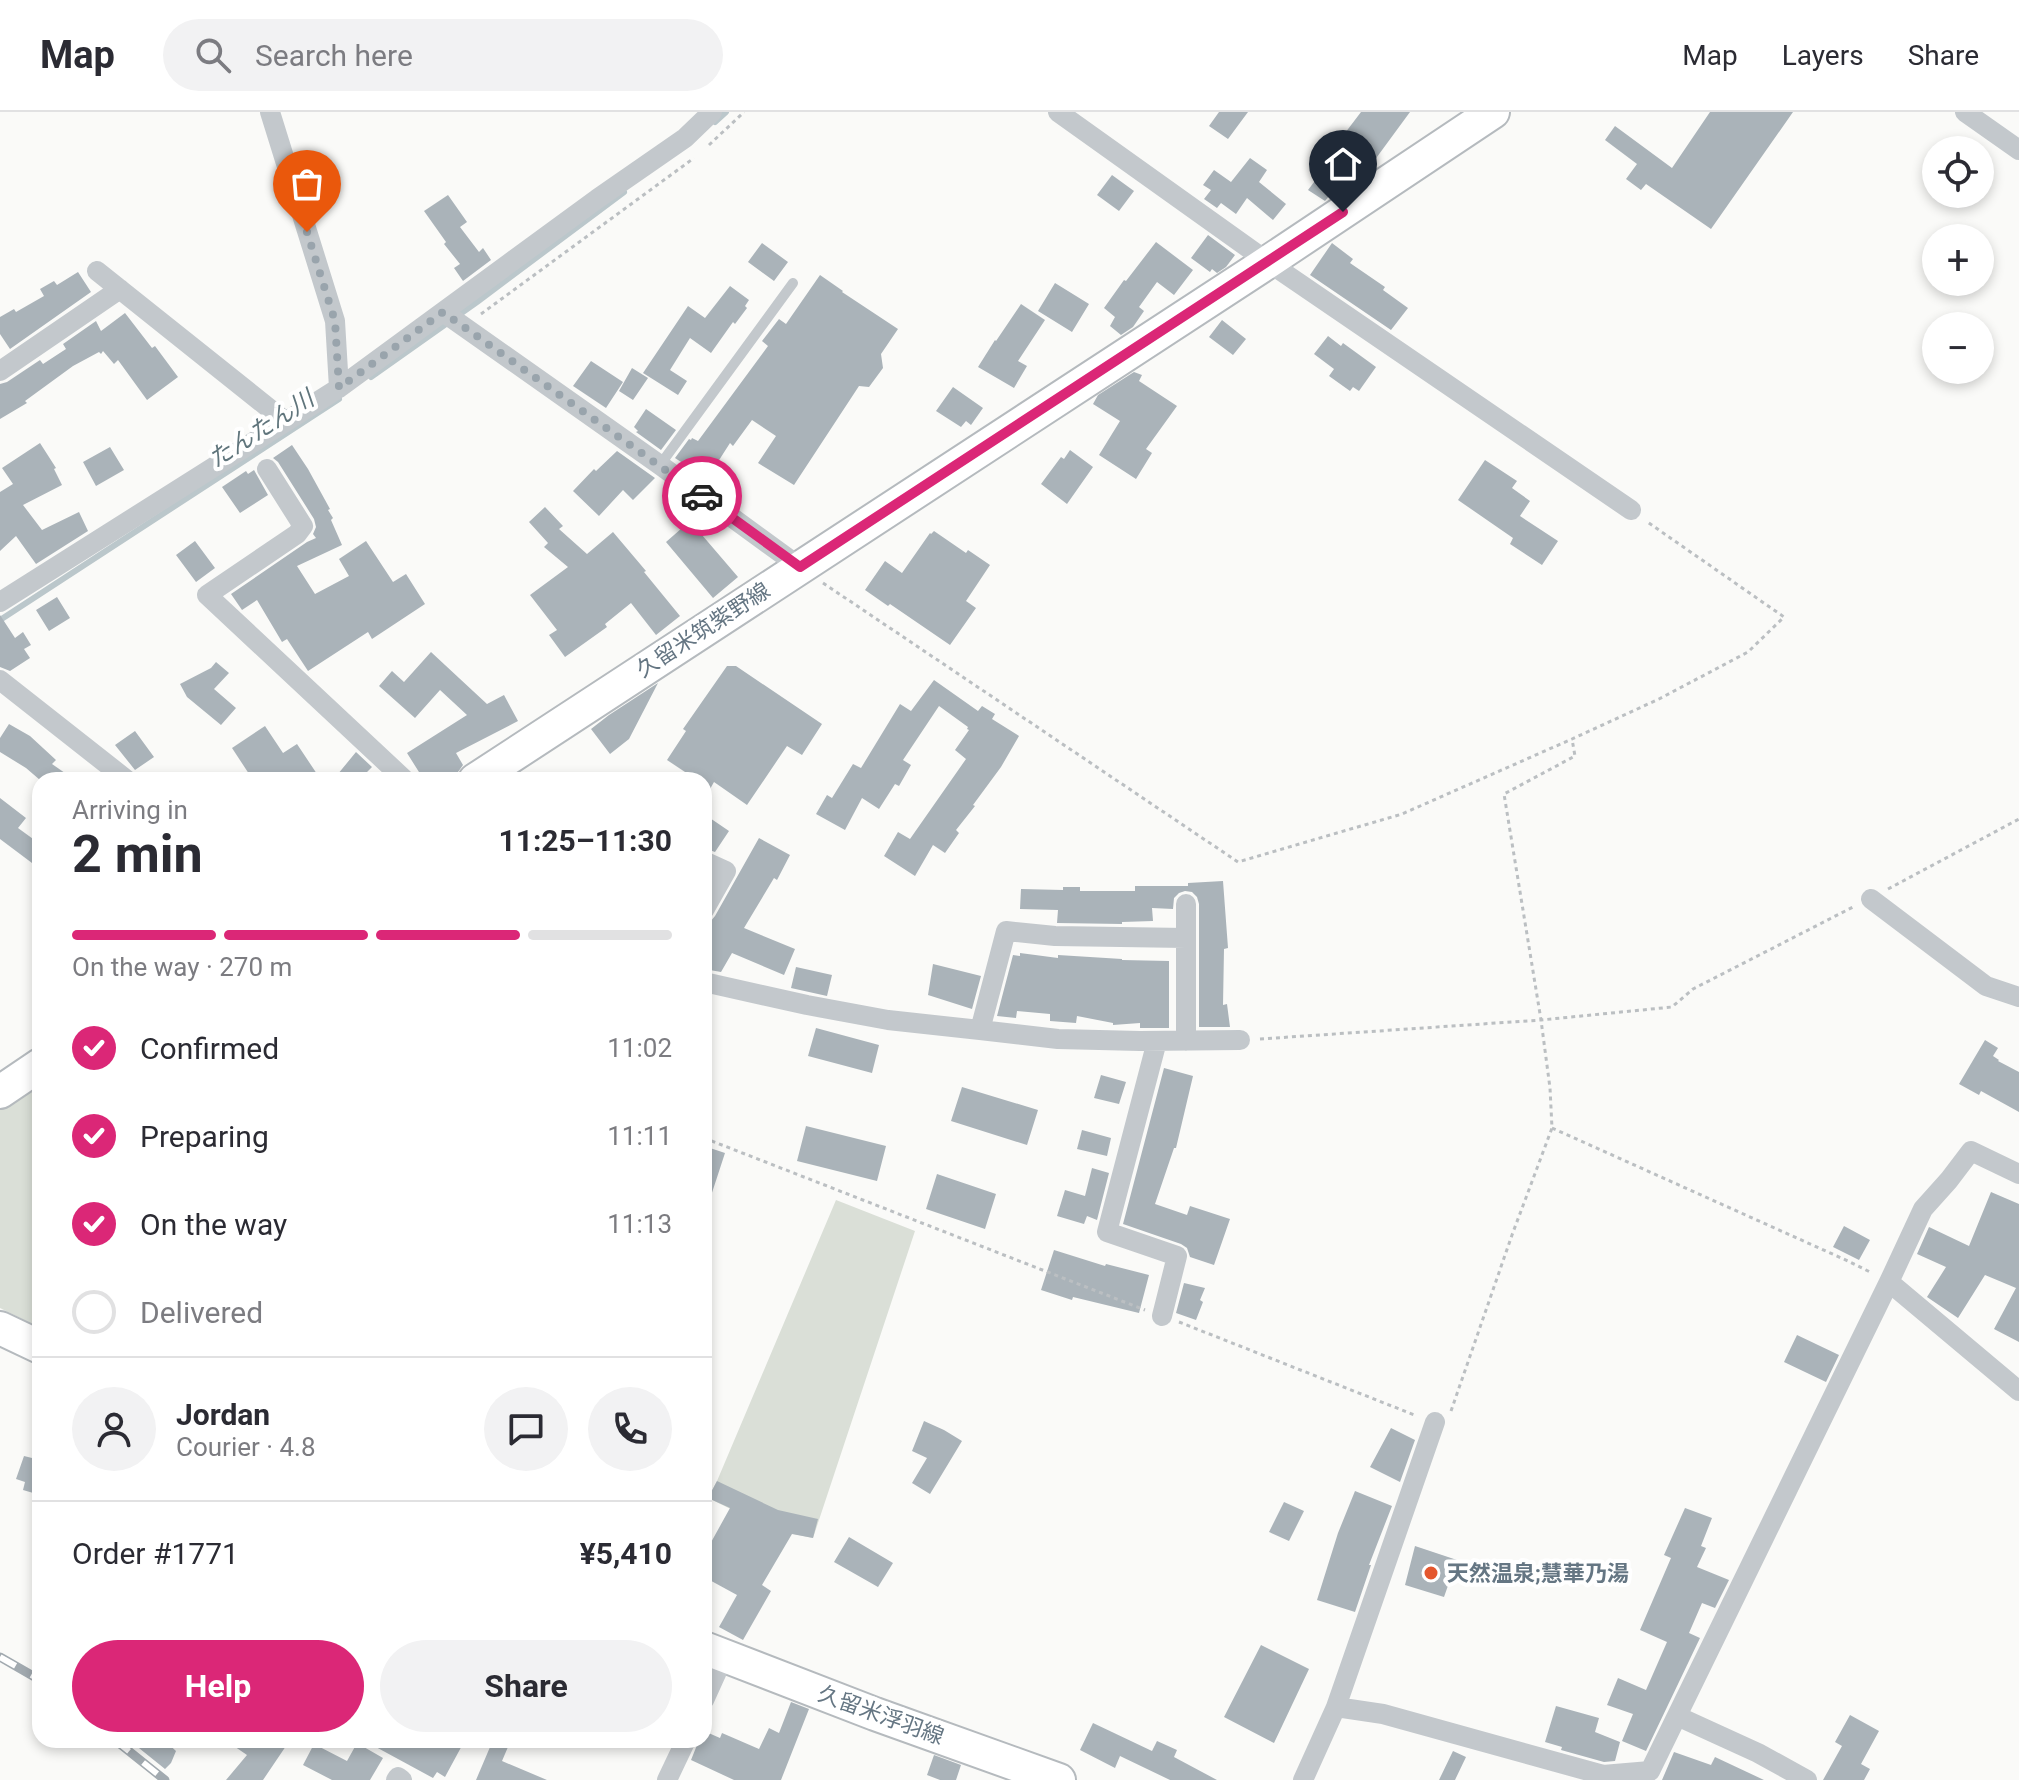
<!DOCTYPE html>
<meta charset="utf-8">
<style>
:root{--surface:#fff;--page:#f2f2f3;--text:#2b2b33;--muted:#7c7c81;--line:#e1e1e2;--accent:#db2777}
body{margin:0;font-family:Roboto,"Noto Sans JP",sans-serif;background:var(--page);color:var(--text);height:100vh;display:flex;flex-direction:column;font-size:30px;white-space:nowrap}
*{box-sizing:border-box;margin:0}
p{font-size:26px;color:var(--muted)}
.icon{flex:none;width:44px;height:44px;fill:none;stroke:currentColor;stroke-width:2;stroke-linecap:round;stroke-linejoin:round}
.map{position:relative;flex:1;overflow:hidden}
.side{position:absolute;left:32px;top:660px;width:680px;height:976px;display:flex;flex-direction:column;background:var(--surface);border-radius:24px;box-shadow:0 4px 12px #0003}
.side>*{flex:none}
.buttons{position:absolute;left:1922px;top:24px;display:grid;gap:16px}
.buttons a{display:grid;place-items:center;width:72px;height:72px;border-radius:50%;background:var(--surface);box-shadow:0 4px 12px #0003;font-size:40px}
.pin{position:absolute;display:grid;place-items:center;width:68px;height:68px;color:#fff;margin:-82px -34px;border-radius:50% 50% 50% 0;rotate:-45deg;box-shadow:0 0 8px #0007}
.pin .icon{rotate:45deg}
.courier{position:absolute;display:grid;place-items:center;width:80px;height:80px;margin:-40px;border:6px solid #db2777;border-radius:50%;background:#fff;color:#222;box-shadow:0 2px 10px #0007}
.head em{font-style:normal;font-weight:700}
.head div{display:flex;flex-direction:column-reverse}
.head{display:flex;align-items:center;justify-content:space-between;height:136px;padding:0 40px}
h1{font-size:52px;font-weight:700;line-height:60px}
.bar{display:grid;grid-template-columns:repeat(4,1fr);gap:12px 8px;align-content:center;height:96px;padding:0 40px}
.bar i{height:10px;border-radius:6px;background:var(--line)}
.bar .active{background:var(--accent)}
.bar p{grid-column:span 4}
.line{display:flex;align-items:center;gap:20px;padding:0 40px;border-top:2px solid var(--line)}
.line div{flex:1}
.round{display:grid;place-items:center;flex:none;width:84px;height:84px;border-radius:42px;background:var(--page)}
ol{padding:0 40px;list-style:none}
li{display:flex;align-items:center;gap:24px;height:88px}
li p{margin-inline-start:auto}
li .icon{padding:8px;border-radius:50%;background:var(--accent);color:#fff;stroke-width:4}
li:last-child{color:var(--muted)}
li i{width:44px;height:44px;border:4px solid var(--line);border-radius:50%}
.primary-button{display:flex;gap:16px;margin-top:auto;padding:16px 40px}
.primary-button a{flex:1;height:92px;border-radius:48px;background:var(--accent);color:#fff;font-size:32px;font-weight:700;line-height:92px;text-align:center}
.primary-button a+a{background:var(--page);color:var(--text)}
header{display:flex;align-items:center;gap:48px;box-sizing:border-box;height:112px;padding:0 40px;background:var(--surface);border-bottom:2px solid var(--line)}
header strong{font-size:38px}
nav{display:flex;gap:44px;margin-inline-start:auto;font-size:28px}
.search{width:560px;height:72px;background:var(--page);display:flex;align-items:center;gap:20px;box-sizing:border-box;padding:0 28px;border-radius:44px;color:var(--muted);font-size:30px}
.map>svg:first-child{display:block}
.green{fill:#dadfd7}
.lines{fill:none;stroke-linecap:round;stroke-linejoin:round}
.stream{stroke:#bbc7cb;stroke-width:6}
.building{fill:#aab3b9}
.primary-casing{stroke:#b5babe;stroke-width:36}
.path{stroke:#bbbfc2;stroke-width:3;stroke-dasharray:4 4;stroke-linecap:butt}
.lane{stroke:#c3c8cc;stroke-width:10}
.street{stroke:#c3c8cc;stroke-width:20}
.primary{stroke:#fff;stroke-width:32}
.rail-casing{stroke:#a2aab0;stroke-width:9}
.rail{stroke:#fff;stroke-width:6;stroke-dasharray:18;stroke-linecap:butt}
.done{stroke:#99a4ac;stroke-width:8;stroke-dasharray:0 14.4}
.route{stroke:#db2777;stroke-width:10}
.poi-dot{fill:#e4572e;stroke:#fff;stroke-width:3}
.labels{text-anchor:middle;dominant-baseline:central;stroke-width:8;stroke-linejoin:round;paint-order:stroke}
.street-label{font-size:22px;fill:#657683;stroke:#fff}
.poi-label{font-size:22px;font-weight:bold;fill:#657683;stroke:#fff;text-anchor:start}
.water-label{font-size:24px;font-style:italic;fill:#60757c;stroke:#fff}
</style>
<header>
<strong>Map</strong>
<div class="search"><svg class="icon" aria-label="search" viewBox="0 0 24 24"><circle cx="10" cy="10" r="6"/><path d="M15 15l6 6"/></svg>Search here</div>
<nav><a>Map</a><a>Layers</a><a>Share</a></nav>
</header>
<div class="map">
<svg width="2019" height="1668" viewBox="0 0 2019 1668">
<rect width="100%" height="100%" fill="#fafaf8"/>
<path class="green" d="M40 970V1216L0 1196V996Z
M836 1088 915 1119 813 1426 774 1418 708 1386 717 1369Z"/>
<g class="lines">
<path class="stream" d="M715 10 726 0
M371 265 477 190 624 80
M0 508 339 287"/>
</g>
<path class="building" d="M1219 0H1248L1228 27 1209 14Z
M1361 0H1410L1363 64 1345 75 1340 71 1325 89 1308 78 1324 57 1320 54Z
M1710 0H1793L1711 117 1646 72 1641 78 1626 67 1637 52 1605 28 1615 14 1672 56Z
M1250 46 1267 58 1259 70 1286 92 1273 108 1247 86 1236 102 1221 91 1217 96 1204 87 1211 78 1203 73 1214 58 1231 70Z
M1112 63 1134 79 1119 99 1097 83Z
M448 83 467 110 460 115 479 140 483 136 491 148 463 169 454 156 460 152 444 132 446 130 424 99Z
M1208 123 1235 143 1226 155 1217 161 1212 157 1210 160 1191 146Z
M1156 130 1193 158 1174 183 1157 170 1139 195 1144 199 1133 215 1121 223 1110 214 1115 205 1104 196 1124 168 1126 169Z
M762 131 788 150 774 169 748 150Z
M1332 131 1353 147 1350 151 1385 175 1383 178 1408 196 1391 218 1310 163Z
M78 160 91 180 10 237 0 222V205L14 197 16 200 44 184 40 177 54 169 57 173Z
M820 163 843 179 842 180 898 217 881 242 883 256 869 275 859 274 794 373 758 351 776 324 752 308 733 334 730 331 707 367 675 346 689 327 691 328 692 326 698 329 768 234 762 229 779 207 786 212Z
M1055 171 1089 192 1072 220 1038 199Z
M730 174 749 188 745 194 747 196 735 212 733 210 711 241 690 226 670 258 687 269 678 283 643 261 688 194 705 206Z
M1021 192 1045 208 1018 249 1027 254 1014 276 978 255 995 228 996 229Z
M125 201 152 236 155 234 178 265 147 288 118 248 114 252 103 239 101 242 99 240 73 254 25 289 27 291 0 307V272L7 270 40 248 43 252 66 237 63 232 96 209 101 219Z
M1222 208 1246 227 1233 243 1209 225Z
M1328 224 1341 234 1343 231 1376 255 1359 279 1353 275 1350 279 1329 264 1334 257 1314 242Z
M591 249 623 270 606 296 573 274Z
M632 256 648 266 633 288 619 279Z
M1134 260 1142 263 1139 269 1177 294 1146 337 1152 341 1136 367 1099 343 1120 309 1093 292 1098 283Z
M953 275 983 296 971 313 966 309 961 315 936 299Z
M646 297 676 318 661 338 636 320 638 319 634 315Z
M40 331 56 356 54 357 62 373 23 393 42 418 79 400 88 419 36 452 16 424 0 439V380L13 372 2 356Z
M292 333 308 357 330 397 328 398 333 406 331 408 342 433 297 454 315 482 349 464 339 447 366 429 393 470 406 462 425 492 372 527 368 520 308 559 287 527 282 530 257 488 242 498 231 482 307 430 316 426 313 422 316 415 314 407 278 350 273 346Z
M110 335 124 358 96 374 83 350Z
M1070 338 1093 355 1067 392 1041 372 1061 345 1064 347Z
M617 339 655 366 633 388 623 378 599 404 573 379 594 357 596 359Z
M1485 348 1517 369 1512 376 1530 389 1520 404 1558 429 1542 453 1510 432 1513 426 1458 388Z
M254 358 268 383 240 401 222 375 246 359 248 362Z
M545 395 563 414 559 417 587 442 613 420 646 459 644 460 680 504 656 523 631 491 605 512 607 515 565 545 549 523 557 518 530 483 568 455 544 435 548 431 529 410Z
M690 409 738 465 713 486 666 430Z
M934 419 966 441 968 438 990 453 966 489 976 496 950 533 890 492 888 494 865 478 885 449 902 461 930 421 931 422Z
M195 429 215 456 196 470 176 443Z
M57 485 70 506 49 519 36 498Z
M0 503 15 526 23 520 31 533 24 537 30 546 10 559 0 555Z
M431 540 487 592 504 583 518 609 456 641 463 653 458 660 456 668H424L407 641 467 603 440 578 415 606 379 574 392 559 404 570Z
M216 550 229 561 214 577 236 596 221 613 187 585 180 572 211 556Z
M727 554H736L822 612 802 643 787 634 747 693 714 670 710 677 704 673V668H697L667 648 686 619 683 617Z
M934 568 978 599 982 594 995 602 992 607 1019 624 1001 655 973 693 975 694 956 718 959 721 945 741 933 733 915 764 884 744 898 720 910 727 966 647 955 638 969 618 967 617 968 615 939 594 903 648 911 653 899 674 895 672 879 697 862 686 845 718 816 702 827 683 832 686 853 652 861 656 900 592 911 599Z
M658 571 629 627 610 642 591 617 609 603Z
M9 612 30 624 56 648 52 652 75 668H40L26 656 0 640V626Z
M265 614 283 641 297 632 321 668H253L232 636Z
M135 619 154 645 135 658 115 633Z
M356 640 372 655 359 668H333Z
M0 686 26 706 18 716 40 732V757L0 727Z
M704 702 729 719 715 740 704 736Z
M759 726 790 743 777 768 774 766 744 816 795 837 784 863 732 841 721 860 704 857V811L710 810 715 804Z
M1223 769 1228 836 1224 837 1223 893 1227 892 1230 915H1199V792L1197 785 1192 780 1185 779 1179 781 1174 786 1173 797 1152 796 1153 809 1122 810V812L1057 811 1058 798 1020 797 1021 777 1063 778V775H1080V779H1135V774H1188V771Z
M1020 841 1058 846V843L1122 847V848L1169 849V916H1140V911L1113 913V911L1077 904 1076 911 1050 909V902L1017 899 1016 906 997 904 1013 843 1020 844Z
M933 852 981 864 972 897 928 883Z
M796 855 832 863 827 884 791 876Z
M816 916 879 933 872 961 808 944Z
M1985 928 1998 936 1993 944 1999 948 1998 949 2019 960V1000L1981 979 1979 983 1959 972Z
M1164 956 1193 964 1176 1036H1174L1155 1092 1187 1103 1190 1094 1230 1107 1214 1153 1190 1145 1187 1136 1181 1132 1123 1112Z
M1101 963 1126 970 1119 992 1094 986Z
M962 975 1038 998 1027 1033 951 1009Z
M806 1014 886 1034 877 1069 797 1049Z
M1082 1018 1111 1026 1107 1044 1077 1037Z
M704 1034 725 1041 707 1096H704Z
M1092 1056 1109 1061 1097 1108 1087 1104 1084 1112 1057 1104 1065 1078 1085 1084Z
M937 1062 996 1082 985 1117 926 1097Z
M1991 1080 2019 1092V1230L1994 1217 2016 1176 1985 1163 1958 1206 1927 1185 1946 1155 1917 1142 1929 1115 1969 1134Z
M1844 1114 1870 1128 1859 1148 1833 1135Z
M1054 1138 1105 1154 1106 1152 1149 1163 1139 1201 1073 1185 1072 1188 1041 1178Z
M1184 1171 1205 1176 1200 1188 1203 1190 1196 1208 1176 1201Z
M1797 1223 1839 1243 1826 1270 1784 1250Z
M924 1309 944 1318 962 1329 930 1382 912 1371 927 1346 912 1339Z
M1391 1316 1415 1328 1400 1370 1370 1355Z
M36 1333 40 1334V1383L23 1378 25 1370 16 1367 24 1344 32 1346Z
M717 1369 778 1398 818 1407 813 1426 792 1422 762 1473 771 1479 743 1528 719 1515 737 1483 704 1465V1443L730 1396 708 1386Z
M1355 1379 1392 1394 1369 1453H1371L1355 1500 1317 1488 1338 1421Z
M1284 1390 1304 1399 1289 1429 1269 1420Z
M1685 1396 1712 1406 1701 1434 1706 1436 1697 1455 1729 1468 1715 1496 1702 1491 1689 1521 1700 1526 1646 1639 1622 1629 1633 1602 1607 1593 1618 1566 1646 1578 1667 1530 1640 1518 1671 1446 1664 1443Z
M849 1425 893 1451 878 1475 834 1450Z
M1415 1434 1457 1448 1444 1485 1405 1473Z
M1261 1533 1309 1557 1274 1631 1224 1605Z
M791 1590 809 1597 781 1668H734L691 1648 699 1628H704V1619L720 1626 722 1621 759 1637 769 1616 779 1621Z
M1556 1594 1599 1606 1595 1620 1620 1630 1615 1649 1604 1650 1561 1638 1562 1635 1545 1630Z
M1850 1603 1879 1619 1861 1652 1870 1657 1864 1668H1823L1842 1634 1835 1630Z
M1093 1611 1152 1639 1157 1629 1177 1638 1174 1645 1217 1668H1170L1120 1644 1115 1656 1080 1638Z
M129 1628H164L176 1639 171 1651 165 1657Z
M225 1628H277L286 1634 263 1668H226L247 1643Z
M363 1628H465L445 1665 437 1660 433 1666Z
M493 1628H511L502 1649 547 1668H476Z
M357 1631 383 1646 370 1668H332L303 1653 314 1632 347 1649Z
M1453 1639 1466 1645 1455 1668H1439Z
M1674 1640 1711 1653 1715 1645 1764 1668H1662Z
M934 1643 961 1653 956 1668H940L927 1663Z"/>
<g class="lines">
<defs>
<path id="primary" d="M475 668 1268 150 1493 0
M0 980 40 953
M0 1216 40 1235
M704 1536 875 1602 1059 1668"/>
</defs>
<use href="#primary" class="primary-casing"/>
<path class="path" d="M709 33 744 0
M481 202 694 46
M823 471 1238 750 1402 702 1572 627 1659 587 1748 540 1784 505 1646 409
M1888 777 2019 707
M1260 927 1541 908 1672 895 1693 877 1853 795
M1552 1016 1848 1149 1872 1161
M704 1026 1145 1198
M1179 1210 1417 1304
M1451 1299 1512 1123 1552 1016 1550 976 1541 908 1504 682 1575 644 1572 627"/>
<path class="lane" d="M660 353 793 171"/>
<path class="street" d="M270 0 335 209 339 276
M1058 0 1268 150 1631 398
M1965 0 2019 38
M97 159 285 309
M443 200 660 353 800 455
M0 259 120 177
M267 357 303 414 297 422 207 483 405 668
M0 490 339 276 597 87 685 26 712 0
M0 568 127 668
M704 749 726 759 704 798
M1871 787 1986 874 2019 885
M704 870 807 893 888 908 980 918 1058 927 1140 929 1240 928
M980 918 1006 819 1055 824 1186 826
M1157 929 1107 1120 1177 1144 1162 1204
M1186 929V792
M1889 1170 2019 1279
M704 1588 724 1544
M1336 1595 1383 1602 1603 1663 1650 1659 1889 1170 1923 1097 1949 1068 1971 1039 2019 1062
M1677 1604 1758 1641 1807 1668
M396 1668 398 1665 402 1668
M667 1668 686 1628
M1303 1668 1336 1595 1435 1310"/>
<use href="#primary" class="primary"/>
<defs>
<path id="rail" d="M0 1545 40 1568
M115 1628 165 1668"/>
</defs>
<use href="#rail" class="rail-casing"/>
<use href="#rail" class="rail"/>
</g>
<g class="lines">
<path class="done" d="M307 120 335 209 339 276 443 200 702 384"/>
<path class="route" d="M702 384 800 455 1343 100"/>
</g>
<circle class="poi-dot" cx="1431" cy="1461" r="8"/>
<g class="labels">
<g class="street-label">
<text transform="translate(703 518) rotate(-33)">久留米筑紫野線</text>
<text transform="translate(881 1603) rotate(20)">久留米浮羽線</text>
</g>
<g class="poi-label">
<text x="1447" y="1461">天然温泉;慧華乃湯</text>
</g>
<g class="water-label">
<text transform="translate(261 317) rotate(-33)">たんたん川</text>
</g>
</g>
</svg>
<div class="buttons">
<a><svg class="icon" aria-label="locate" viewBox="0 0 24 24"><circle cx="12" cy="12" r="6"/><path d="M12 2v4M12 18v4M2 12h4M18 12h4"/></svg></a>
<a>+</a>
<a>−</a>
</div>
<div class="pin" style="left:307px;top:120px;background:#ea580c"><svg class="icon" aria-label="bag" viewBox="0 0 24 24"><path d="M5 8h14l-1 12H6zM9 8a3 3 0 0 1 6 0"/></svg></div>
<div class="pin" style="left:1343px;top:100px;background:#1f2937"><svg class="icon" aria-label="home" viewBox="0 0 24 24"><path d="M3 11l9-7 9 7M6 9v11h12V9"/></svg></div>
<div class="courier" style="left:702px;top:384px"><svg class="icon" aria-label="car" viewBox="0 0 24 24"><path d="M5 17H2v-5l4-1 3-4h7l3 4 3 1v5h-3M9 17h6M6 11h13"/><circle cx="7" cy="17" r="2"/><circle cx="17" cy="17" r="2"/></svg></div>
<section class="side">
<div class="head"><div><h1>2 min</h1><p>Arriving in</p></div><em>11:25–11:30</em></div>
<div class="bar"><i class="active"></i><i class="active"></i><i class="active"></i><i></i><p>On the way · 270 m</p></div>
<ol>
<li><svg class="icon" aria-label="check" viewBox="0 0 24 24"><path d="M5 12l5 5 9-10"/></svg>Confirmed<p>11:02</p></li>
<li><svg class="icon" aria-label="check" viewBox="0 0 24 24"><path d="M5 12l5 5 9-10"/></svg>Preparing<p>11:11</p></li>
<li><svg class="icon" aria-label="check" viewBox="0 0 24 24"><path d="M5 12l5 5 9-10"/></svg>On the way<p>11:13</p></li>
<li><i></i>Delivered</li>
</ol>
<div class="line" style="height:144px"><a class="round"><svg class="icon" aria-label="person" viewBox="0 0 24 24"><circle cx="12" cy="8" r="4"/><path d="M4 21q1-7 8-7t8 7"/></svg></a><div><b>Jordan</b><p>Courier · 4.8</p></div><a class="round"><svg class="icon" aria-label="chat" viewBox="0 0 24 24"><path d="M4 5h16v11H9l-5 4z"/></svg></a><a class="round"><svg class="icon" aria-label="phone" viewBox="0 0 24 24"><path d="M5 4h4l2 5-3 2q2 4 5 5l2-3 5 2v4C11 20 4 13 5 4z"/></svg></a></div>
<div class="line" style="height:104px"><div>Order #1771</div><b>¥5,410</b></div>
<div class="primary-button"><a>Help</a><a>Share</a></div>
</section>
</div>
